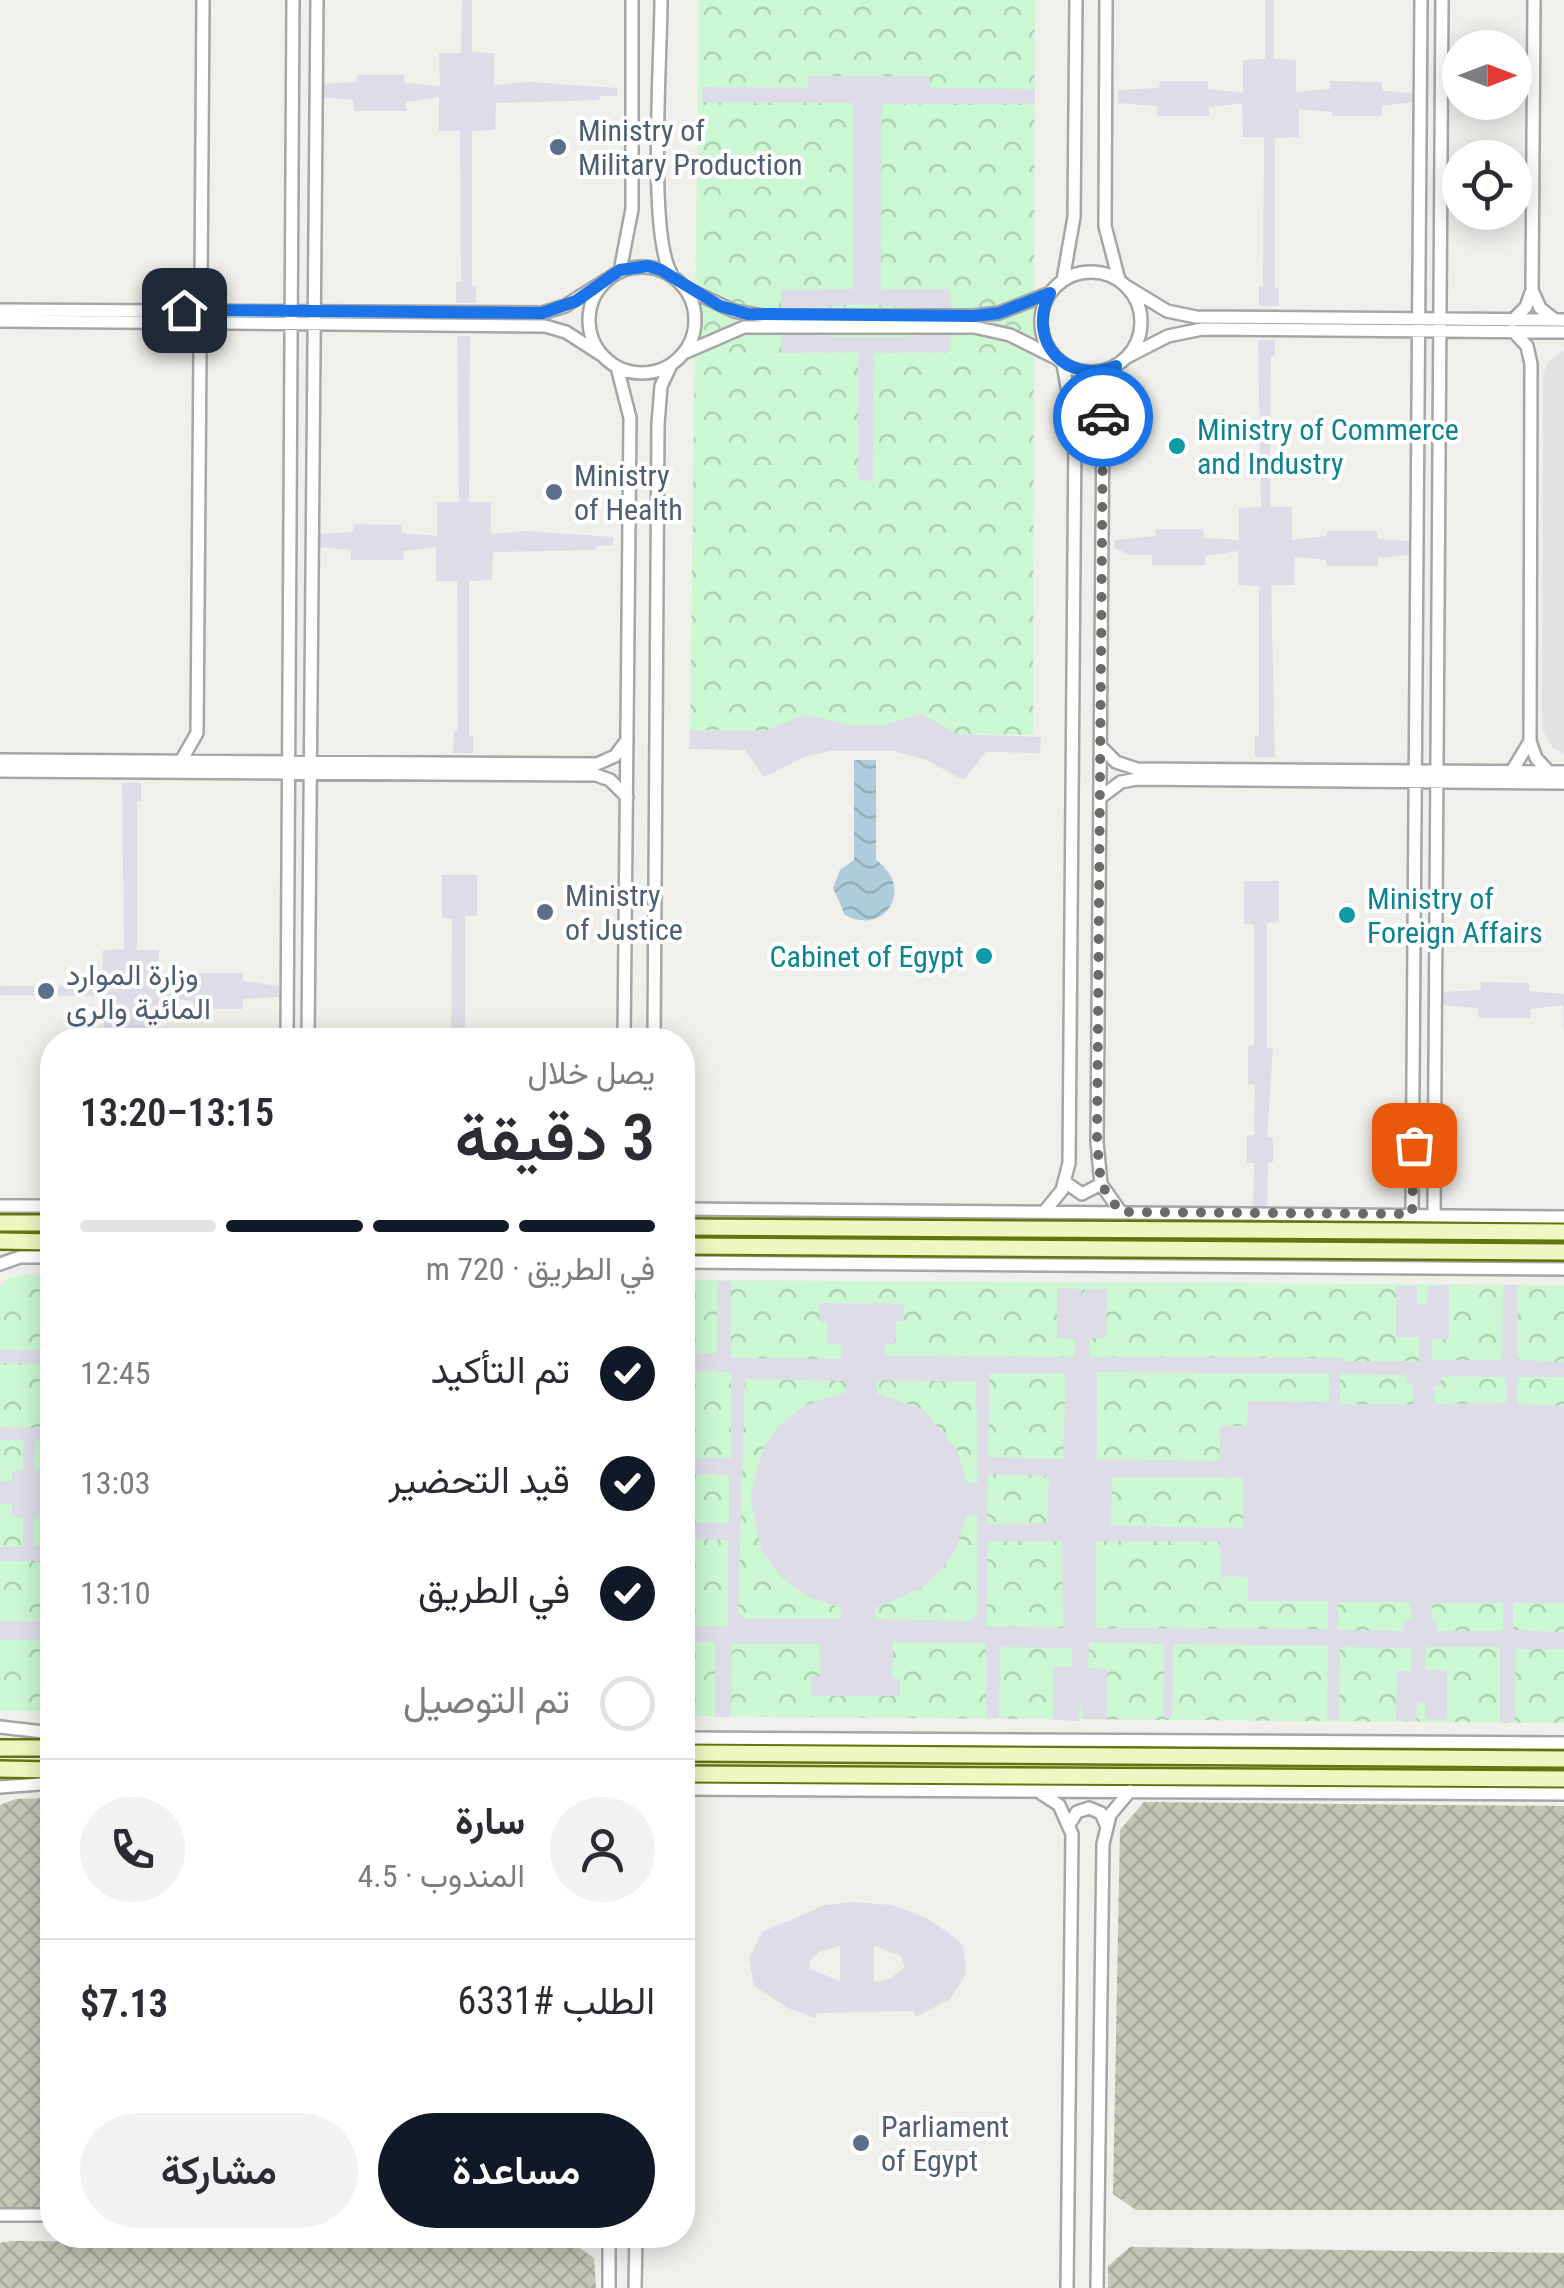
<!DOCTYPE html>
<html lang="ar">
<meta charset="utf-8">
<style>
:root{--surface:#fff;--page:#f2f2f3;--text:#2b2b33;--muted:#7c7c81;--line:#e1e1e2;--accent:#111827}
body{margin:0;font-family:"Roboto Condensed",Vazirmatn,sans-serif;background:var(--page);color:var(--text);direction:rtl;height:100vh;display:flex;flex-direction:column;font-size:38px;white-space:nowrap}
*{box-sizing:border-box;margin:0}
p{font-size:32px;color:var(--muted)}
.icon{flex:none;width:55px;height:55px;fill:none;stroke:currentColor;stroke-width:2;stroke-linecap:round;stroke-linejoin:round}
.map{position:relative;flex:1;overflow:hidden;direction:ltr}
.side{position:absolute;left:40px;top:1028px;width:655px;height:1220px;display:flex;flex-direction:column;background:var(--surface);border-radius:40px;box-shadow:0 5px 25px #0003;direction:rtl}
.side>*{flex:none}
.needle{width:65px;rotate:90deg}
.controls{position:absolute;left:1442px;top:30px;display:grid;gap:20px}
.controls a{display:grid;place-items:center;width:90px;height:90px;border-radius:50%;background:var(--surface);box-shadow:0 5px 25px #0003;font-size:50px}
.pin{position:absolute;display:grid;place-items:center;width:85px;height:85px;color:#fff;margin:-42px;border-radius:20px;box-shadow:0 5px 15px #0006}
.courier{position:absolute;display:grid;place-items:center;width:100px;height:100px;margin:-50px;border:8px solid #1a73e8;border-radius:50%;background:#fff;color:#222;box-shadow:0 2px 12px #0007}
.summary em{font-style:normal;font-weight:600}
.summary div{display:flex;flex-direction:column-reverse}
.summary{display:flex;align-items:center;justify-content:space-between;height:170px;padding:0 40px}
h1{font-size:65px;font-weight:600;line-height:75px}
.bar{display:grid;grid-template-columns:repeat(4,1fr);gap:15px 10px;align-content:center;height:120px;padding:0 40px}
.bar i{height:12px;border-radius:8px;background:var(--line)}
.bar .on{background:var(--accent)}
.bar p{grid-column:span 4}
.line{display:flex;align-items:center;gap:25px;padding:0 40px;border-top:2px solid var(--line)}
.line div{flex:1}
.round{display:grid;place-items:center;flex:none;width:105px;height:105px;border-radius:52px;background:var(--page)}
ol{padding:0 40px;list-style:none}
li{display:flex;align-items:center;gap:30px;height:110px}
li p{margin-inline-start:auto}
li .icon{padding:10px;border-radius:50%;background:var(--accent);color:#fff;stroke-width:4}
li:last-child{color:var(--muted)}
li i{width:55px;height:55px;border:5px solid var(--line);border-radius:50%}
.action{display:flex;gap:20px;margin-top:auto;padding:20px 40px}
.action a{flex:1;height:115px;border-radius:60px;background:var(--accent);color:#fff;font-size:40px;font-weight:600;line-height:115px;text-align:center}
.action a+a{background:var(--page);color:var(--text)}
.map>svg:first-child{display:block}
.construction{fill:url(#construction-cross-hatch)}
.park{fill:url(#park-crowns)}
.parking{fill:#e2e2e2}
.plaza{fill:#dedde7;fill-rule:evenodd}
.water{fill:url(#water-waves)}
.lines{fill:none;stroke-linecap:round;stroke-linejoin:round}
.street-casing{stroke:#a6a6a6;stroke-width:16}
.secondary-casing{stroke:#61760c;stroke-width:20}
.street{stroke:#fff;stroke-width:11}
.secondary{stroke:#eff6c2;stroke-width:15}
.done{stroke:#6a6a68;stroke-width:10;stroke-dasharray:0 18}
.route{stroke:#1a73e8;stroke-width:12}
.service-dot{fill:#5c6f8a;stroke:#fff;stroke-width:4}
.culture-dot{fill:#0f9aa8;stroke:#fff;stroke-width:4}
.labels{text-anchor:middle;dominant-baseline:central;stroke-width:8;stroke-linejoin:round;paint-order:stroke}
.service-label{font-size:30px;fill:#4e5e75;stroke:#fff;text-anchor:start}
.culture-label{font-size:30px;fill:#0d838f;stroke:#fff;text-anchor:start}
</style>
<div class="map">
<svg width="1564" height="2288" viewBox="0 0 1564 2288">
<defs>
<pattern id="construction-cross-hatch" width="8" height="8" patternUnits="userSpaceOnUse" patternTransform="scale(2.5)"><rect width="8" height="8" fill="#c4c6b5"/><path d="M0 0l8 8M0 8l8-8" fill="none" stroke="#a8aa9b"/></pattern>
<pattern id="park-crowns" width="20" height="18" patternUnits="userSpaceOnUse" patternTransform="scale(2.5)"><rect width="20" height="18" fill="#cbf7d2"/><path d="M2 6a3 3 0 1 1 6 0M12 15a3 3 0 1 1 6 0" fill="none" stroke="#aed3b4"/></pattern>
<pattern id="water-waves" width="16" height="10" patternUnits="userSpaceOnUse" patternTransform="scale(2.5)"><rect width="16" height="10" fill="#adcddc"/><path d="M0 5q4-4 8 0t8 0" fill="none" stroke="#95b0bc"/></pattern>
</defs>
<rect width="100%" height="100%" fill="#f1efe9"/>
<path class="construction" d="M52 1798V2208L0 2207V1805L16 1799Z
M1144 1802 1564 1806V2210H1136L1113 2194 1120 1830Z
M11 2241 574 2244 594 2258 596 2288H0V2243Z
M1130 2247 1564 2253V2288H1108V2266Z"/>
<path class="park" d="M699 0H1035L1033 735 690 730Z
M24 1275 52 1276V1711H0V1286L9 1278Z
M683 1280 1564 1285V1723L683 1716Z"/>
<path class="parking" d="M1564 350V753L1553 748 1542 729 1543 375 1548 361Z"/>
<path class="plaza" d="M462 0H472V52L494 53V85L528 82 617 88V96H600L599 100 496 103 495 130 472 131V286H476V303H456V282L461 281 460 131H439V97L406 102V111H354L353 100 322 97V84L356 82 357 75H404L405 83 440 86 439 53H461Z
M1265 0H1274V59L1296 60V92L1330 89V81L1382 82V91L1414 93V102L1382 106V116H1332V112L1299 109V137L1275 138V288L1279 289V306H1259V287L1263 286 1264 137H1243L1242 103 1209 107V116H1157V106L1118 103V90L1159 88 1160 81H1208V89L1243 93V60L1265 59Z
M808 76H930V88L1035 89V104H882L881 289H950L951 310 859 304 781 310V290L853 289 854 103 702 102V87L808 88Z
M781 330 832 337H904L951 331 950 352 874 353 873 481 858 480V352L781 353Z
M457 336H470L469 502H491V534L525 531 613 537V545L597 546 596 550 493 552 492 580 469 581V735L473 736V753H453L454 731H458L457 581H436V547L404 551 403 560H351V550L319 547V534L353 532 354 524 401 525 402 533 437 536V502H459Z
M1258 340H1275V355L1271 356 1270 507H1292V540L1327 536V531H1377L1378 539 1409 541V555L1378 558V566H1327L1326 560 1295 557 1294 585H1271L1275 757H1255V737L1259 736V586L1238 585V551L1205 556V565H1152V555H1131L1114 548 1115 540 1155 536 1156 529H1203L1204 538 1239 540V508L1261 507Z
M921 714 957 734 1041 737 1040 753 986 752 964 780 926 760 895 751H830L806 756 764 777 745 750 689 749 690 730 766 731 804 715 854 726 885 725Z
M122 783H141V801H137V950H159V985L193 981V973H243V981L279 986V997L243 999V1009H194L193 1001 159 997 158 1031H137V1040H125V1030H104V996L0 995V986L102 987 103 950 124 949Z
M442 875H477V916H465V1040H446L451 1039 452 919 442 918Z
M1244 881H1279V922L1267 923V1048H1273L1267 1137 1273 1138V1162L1268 1163 1267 1210H1253L1254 1163H1247V1136L1254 1135 1255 1085 1248 1084V1046L1254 1045V925L1244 924Z
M1481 982 1529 983V991L1564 994V1032L1563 1005 1531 1009 1530 1018H1479L1478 1008 1442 1005 1443 992 1481 990Z
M717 1281H731V1358L841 1359 842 1344 827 1343V1322H819V1303L904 1304V1321H896L895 1344H885V1356L1074 1357 1075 1339 1057 1338V1288L1081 1289V1300L1085 1289H1107L1106 1338H1089L1090 1357 1343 1358 1345 1361H1419V1337H1396V1286H1417V1304H1427L1428 1286 1449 1285V1339H1432V1360H1502L1503 1285H1518V1360L1564 1362V1377H1518L1517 1404 1564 1406V1603H1513V1630L1564 1632V1649H1516L1515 1722H1500V1647H1426V1670L1447 1671V1720L1425 1719V1703H1417L1416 1721H1396L1397 1671H1411V1648L1340 1647 1339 1720H1327L1328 1646 1174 1644 1172 1717H1163L1164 1644 1089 1642 1088 1668 1107 1669V1719H1083L1080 1701 1079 1721 1053 1720 1054 1667H1072V1648L1000 1647 999 1718H986V1643L893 1642 892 1677 900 1679V1696H811V1677L820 1676 819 1644H732L731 1717H715V1642L683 1641V1626H728V1540L683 1539V1523H729V1475L683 1473 682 1457 731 1458V1372L683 1371 682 1353H717ZM1097 1372 1329 1374V1402L1248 1401 1247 1426H1220L1219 1461 1097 1459ZM990 1373 1066 1374 1063 1459 988 1457ZM1340 1374 1406 1375 1407 1385H1413V1404H1340ZM1441 1376 1506 1377V1403L1435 1404 1433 1386 1441 1385ZM745 1379 846 1381V1392L806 1405 779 1426 764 1446 750 1496 761 1550 781 1577 811 1598 841 1608 840 1619 744 1618 738 1613ZM877 1380 976 1382 978 1483H967L957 1450 924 1410 876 1393ZM988 1474 1049 1476 1047 1523 987 1524ZM1112 1477 1243 1478V1528L1111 1526ZM978 1515 977 1615 970 1621 875 1619V1608L922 1588 944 1567 957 1547 966 1516ZM988 1541 1062 1542 1063 1628 986 1626ZM1096 1541 1220 1542 1221 1576 1248 1577V1601H1328V1629L1096 1628ZM1338 1602H1410L1411 1619 1404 1620V1631L1338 1630ZM1432 1603H1503V1631H1438L1437 1621 1432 1620Z
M0 1350 52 1351V1364L0 1363Z
M0 1427 52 1428V1440H35L34 1469 46 1470V1480L52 1481V1507L45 1508V1517H34L33 1546 52 1547V1561H0V1547L23 1546V1518L12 1517V1504H0V1481H12V1471L23 1470V1440H0Z
M52 1621V1640H0V1621Z
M853 1902 892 1905 927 1918 957 1939 963 1946 966 1966 964 1978 950 1999 916 2017 913 2011 817 2013 815 2018 788 2008 754 1986 749 1959 762 1932 825 1905ZM840 1946V1981L810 1969V1961L819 1952ZM874 1946 901 1956 905 1967 889 1979 874 1982Z"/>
<path class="water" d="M854 760H876V860C915 887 886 937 845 915L833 888 840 870 854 860Z"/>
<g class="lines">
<defs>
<path id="street" d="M203 0 201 284 217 310
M661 0C661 56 648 234 671 273
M1106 0 1105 226 1119 280
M589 320a53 53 0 1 1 106 0a53 53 0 1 1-106 0Z
M620 271 632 209V0
M1041 322a50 50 0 1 1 100 0a50 50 0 1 1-100 0Z
M1063 280 1074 217 1076 0
M1126 286 1167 311 1196 317 1564 320
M685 288 734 311 763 316H973L999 313 1050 293
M1532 290 1540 308 1555 320
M0 310 542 313 565 306 606 280
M0 321 545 326 566 332 600 354
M1512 321 1526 307 1532 290 1534 0
M1513 331 1527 346 1531 364 1530 741 1536 758 1549 772
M684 353 744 327H974L1010 335 1056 358
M1127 357 1168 336 1202 329 1564 332
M1116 365 1103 416 1097 1142 1101 1184 1120 1211
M617 367 630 418 624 1040
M1101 747 1116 762 1137 769 1564 772
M0 760 597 764 615 756 627 740
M181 761 197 733 200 350 218 322
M0 771 596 775 610 780 627 797
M1512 771 1530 741
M1101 797 1121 782 1137 779 1564 783
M287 1040 293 0
M308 1040 317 0
M654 1040 658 424 661 386 671 365
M1065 1182 1082 1194 1101 1184
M0 1206H52
M682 1209 1564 1217
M1044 1212 1062 1190 1069 1163 1075 432 1063 364
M1412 1214 1421 0
M1434 1215 1442 0
M682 1262 1564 1269
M0 1264 20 1257H52
M0 1727 52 1733
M682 1738 1564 1743
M0 1787 52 1783
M682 1789 1564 1794
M1039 1792 1059 1805 1072 1834 1067 2288
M1070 1823 1077 1812 1089 1808 1101 1813 1106 1825
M0 2215H52
M609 2288V2235
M635 2288 636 2235
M1097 2288 1103 1844 1110 1815 1130 1791"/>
<path id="secondary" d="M0 1223H52
M682 1227 1564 1232
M0 1241 52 1242
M682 1246 1564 1252
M0 1748H52
M682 1753 1564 1759
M0 1769 52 1770
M682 1774 1564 1779"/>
</defs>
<use href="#street" class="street-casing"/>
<use href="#secondary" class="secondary-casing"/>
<use href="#street" class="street"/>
<use href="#secondary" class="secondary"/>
</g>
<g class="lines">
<path class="done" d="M1103 417 1097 1142 1101 1184 1120 1212 1412 1214 1414 1145"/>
<path class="route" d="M184 310 542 313 576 301 620 270 648 266 661 270 720 306 748 314 974 316 999 313 1050 293C1026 341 1066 386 1116 366L1103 417"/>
</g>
<g class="service-dot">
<circle cx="558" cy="147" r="10"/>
<circle cx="554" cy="492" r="10"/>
<circle cx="545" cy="912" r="10"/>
<circle cx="46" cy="991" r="10"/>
<circle cx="861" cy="2143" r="10"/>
</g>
<g class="culture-dot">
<circle cx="1177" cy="446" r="10"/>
<circle cx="1347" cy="915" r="10"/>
<circle cx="984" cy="956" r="10"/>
</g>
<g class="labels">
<g class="service-label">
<text x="578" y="130">Ministry of<tspan x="578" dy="34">Military Production</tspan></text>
<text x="574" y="475">Ministry<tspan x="574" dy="34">of Health</tspan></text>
<text x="565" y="895">Ministry<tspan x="565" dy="34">of Justice</tspan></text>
<text x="66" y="974">وزارة الموارد<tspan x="66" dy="34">المائية والري</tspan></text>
<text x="881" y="2126">Parliament<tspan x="881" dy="34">of Egypt</tspan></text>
</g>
<g class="culture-label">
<text x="1197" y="429">Ministry of Commerce<tspan x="1197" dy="34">and Industry</tspan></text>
<text x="1367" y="898">Ministry of<tspan x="1367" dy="34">Foreign Affairs</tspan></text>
<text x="964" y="956" text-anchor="end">Cabinet of Egypt</text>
</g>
</g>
</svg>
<div class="controls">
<a><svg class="needle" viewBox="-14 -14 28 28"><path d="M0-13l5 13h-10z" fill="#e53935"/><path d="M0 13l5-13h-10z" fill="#7c7c81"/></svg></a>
<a><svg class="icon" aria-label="locate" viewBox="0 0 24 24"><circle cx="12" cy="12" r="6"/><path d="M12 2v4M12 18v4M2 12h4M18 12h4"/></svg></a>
</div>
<div class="pin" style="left:1414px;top:1145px;background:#ea580c"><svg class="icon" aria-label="bag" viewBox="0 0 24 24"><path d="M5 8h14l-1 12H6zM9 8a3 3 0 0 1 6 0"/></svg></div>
<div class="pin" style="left:184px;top:310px;background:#1f2937"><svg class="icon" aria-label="home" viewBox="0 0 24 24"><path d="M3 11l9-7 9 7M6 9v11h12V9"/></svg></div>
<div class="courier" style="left:1103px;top:417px"><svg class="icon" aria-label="car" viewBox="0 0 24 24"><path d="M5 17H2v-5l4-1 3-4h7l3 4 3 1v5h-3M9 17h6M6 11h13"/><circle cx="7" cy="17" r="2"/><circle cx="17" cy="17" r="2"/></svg></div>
<section class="side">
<div class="summary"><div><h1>3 دقيقة</h1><p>يصل خلال</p></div><em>13:15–13:20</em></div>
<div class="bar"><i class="on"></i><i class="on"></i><i class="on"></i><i></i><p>في الطريق · 720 m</p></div>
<ol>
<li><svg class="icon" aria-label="check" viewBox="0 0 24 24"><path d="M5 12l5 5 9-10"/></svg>تم التأكيد<p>12:45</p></li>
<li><svg class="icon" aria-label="check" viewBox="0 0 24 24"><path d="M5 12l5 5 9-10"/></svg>قيد التحضير<p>13:03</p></li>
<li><svg class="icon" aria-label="check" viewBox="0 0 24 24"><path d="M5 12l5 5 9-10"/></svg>في الطريق<p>13:10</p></li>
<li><i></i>تم التوصيل</li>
</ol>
<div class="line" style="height:180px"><a class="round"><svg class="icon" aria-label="person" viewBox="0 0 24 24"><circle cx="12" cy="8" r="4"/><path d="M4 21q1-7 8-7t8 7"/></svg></a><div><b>سارة</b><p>المندوب · 4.5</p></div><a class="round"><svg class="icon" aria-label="phone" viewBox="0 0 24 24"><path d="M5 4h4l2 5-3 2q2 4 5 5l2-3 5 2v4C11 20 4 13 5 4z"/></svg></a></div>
<div class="line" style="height:130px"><div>الطلب #6331</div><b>$7.13</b></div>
<div class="action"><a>مساعدة</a><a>مشاركة</a></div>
</section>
</div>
